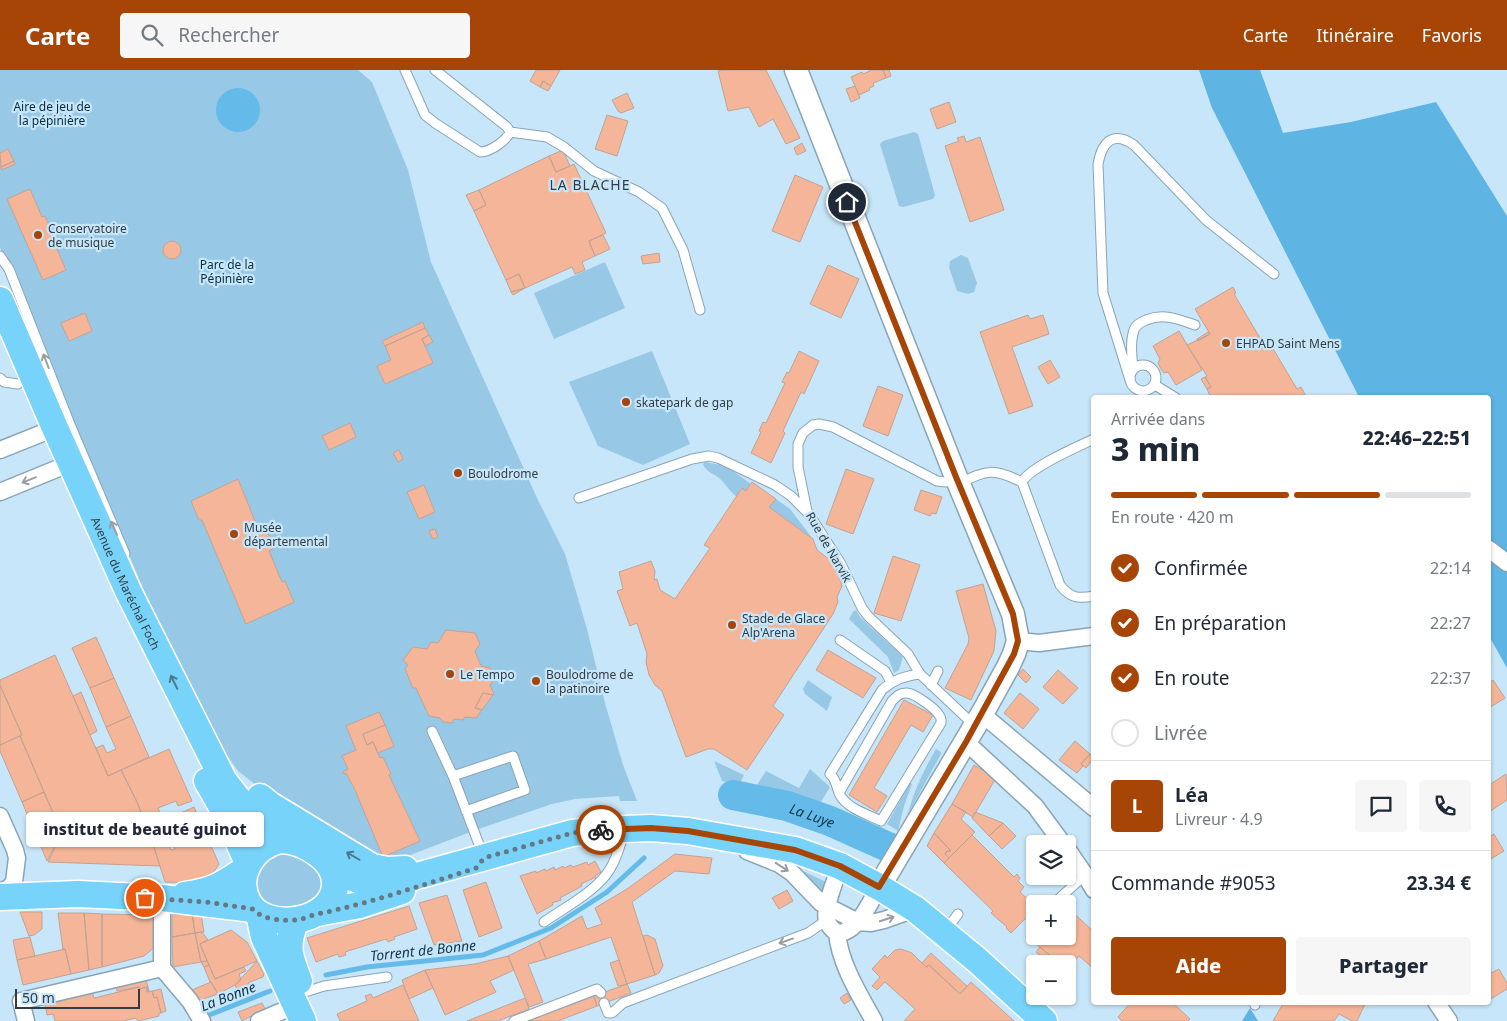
<!DOCTYPE html>
<html lang="fr">
<meta charset="utf-8">
<style>
:root{--surface:#fff;--page:#f6f6f7;--text:#1f2937;--muted:#747a83;--line:#e0e1e3;--accent:#a74506}
body{margin:0;font-family:"Noto Sans",sans-serif;background:var(--page);color:var(--text);height:100vh;display:flex;flex-direction:column;font-size:19px;white-space:nowrap}
*{box-sizing:border-box;margin:0}
p{font-size:16px;color:var(--muted)}
.icon{flex:none;width:28px;height:28px;fill:none;stroke:currentColor;stroke-width:2;stroke-linecap:round;stroke-linejoin:round}
.map{position:relative;flex:1;overflow:hidden}
.details{position:absolute;left:1091px;top:325px;width:400px;height:610px;display:flex;flex-direction:column;background:var(--surface);border-radius:5px;box-shadow:0 1px 4px #0004}
.details>*{flex:none}
.controls{position:absolute;left:1026px;top:765px;display:grid;gap:10px}
.controls a{display:grid;place-items:center;width:50px;height:50px;border-radius:5px;background:var(--surface);box-shadow:0 1px 4px #0004;font-size:25px}
.scale{position:absolute;left:15px;bottom:12px;width:125px;box-sizing:border-box;padding-left:5px;border:2px solid #313d44;border-top:0;font-size:14px;line-height:18px;white-space:nowrap;color:#313d44;-webkit-text-stroke:4px #c8e6f9;paint-order:stroke}
.pin{position:absolute;display:grid;place-items:center;width:42px;height:42px;color:#fff;margin:-21px;border:2px solid #fff;border-radius:50%;box-shadow:0 1px 5px #0007}
.courier{position:absolute;display:grid;place-items:center;width:50px;height:50px;margin:-25px;border:4px solid #a74506;border-radius:50%;background:#fff;color:#222;box-shadow:0 1px 6px #0007}
.bubble{position:absolute;height:35px;border-radius:5px;background:var(--surface);box-shadow:0 1px 4px #0004;font-size:16px;font-weight:800;line-height:35px;text-align:center}
.head em{font-style:normal;font-weight:800}
.head div{display:flex;flex-direction:column-reverse}
.head{display:flex;align-items:center;justify-content:space-between;height:85px;padding:0 20px}
h1{font-size:32px;font-weight:800;line-height:38px}
.bar{display:grid;grid-template-columns:repeat(4,1fr);gap:8px 5px;align-content:center;height:60px;padding:0 20px}
.bar i{height:6px;border-radius:4px;background:var(--line)}
.bar .selected{background:var(--accent)}
.bar p{grid-column:span 4}
.line{display:flex;align-items:center;gap:12px;padding:0 20px;border-top:1px solid var(--line)}
.line div{flex:1}
.round{display:grid;place-items:center;flex:none;width:52px;height:52px;border-radius:5px;background:var(--page)}
ol{padding:0 20px;list-style:none}
li{display:flex;align-items:center;gap:15px;height:55px}
li p{margin-inline-start:auto}
li .icon{padding:5px;border-radius:50%;background:var(--accent);color:#fff;stroke-width:4}
li:last-child{color:var(--muted)}
li i{width:28px;height:28px;border:2px solid var(--line);border-radius:50%}
.action{display:flex;gap:10px;margin-top:auto;padding:10px 20px}
.action a{flex:1;height:58px;border-radius:5px;background:var(--accent);color:#fff;font-size:20px;font-weight:800;line-height:58px;text-align:center}
.action a+a{background:var(--page);color:var(--text)}
header{display:flex;align-items:center;gap:30px;box-sizing:border-box;height:70px;padding:0 25px;background:var(--accent);color:#fff}
header strong{font-size:24px}
nav{display:flex;gap:28px;margin-inline-start:auto;font-size:18px}
.search{width:350px;height:45px;background:var(--page);display:flex;align-items:center;gap:12px;box-sizing:border-box;padding:0 18px;border-radius:5px;color:var(--muted);font-size:19px}
.map>svg:first-child{display:block}
.green{fill:#97c8e5}
.forest{fill:#5eb4e2}
.water{fill:#64bae8}
.lines{fill:none;stroke-linecap:round;stroke-linejoin:round}
.stream{stroke:#64bae8;stroke-width:5}
.river{stroke:#64bae8;stroke-width:30}
.building{fill:#f5b598;stroke:#c1a395}
.lane-casing{stroke:#88a5b6;stroke-width:11}
.street-casing{stroke:#88a5b6;stroke-width:19}
.secondary-casing{stroke:#88a5b6;stroke-width:25}
.primary-casing{stroke:#fff;stroke-width:29}
.lane{stroke:#fff;stroke-width:9}
.street{stroke:#fff;stroke-width:16}
.secondary{stroke:#fff;stroke-width:22}
.primary{stroke:#77d3f9;stroke-width:26}
.oneway{stroke:#989ea2}
.oneway2{stroke:#4d798c}
.done{stroke:#667883;stroke-width:5;stroke-dasharray:0 9}
.route{stroke:#a74506;stroke-width:6}
.poi-dot{fill:#a74506;stroke:#c8e6f9;stroke-width:2}
.labels{text-anchor:middle;dominant-baseline:central;stroke-width:4.5;stroke-linejoin:round;paint-order:stroke}
.park-label{font-size:12px;fill:#062e41;stroke:#c8e6f9}
.poi-label{font-size:12px;fill:#313d44;stroke:#c8e6f9;text-anchor:start}
.street-label{font-size:12px;fill:#313d44;stroke:#c8e6f9}
.neighbourhood-label{font-size:14px;letter-spacing:1px;fill:#313d44;stroke:#c8e6f9}
.water-label{font-size:14px;font-style:italic;fill:#0f3649;stroke:#c8e6f9}
</style>
<header>
<strong>Carte</strong>
<div class="search"><svg class="icon" aria-label="search" viewBox="0 0 24 24"><circle cx="10" cy="10" r="6"/><path d="M15 15l6 6"/></svg>Rechercher</div>
<nav><a>Carte</a><a>Itinéraire</a><a>Favoris</a></nav>
</header>
<div class="map">
<svg width="1507" height="951" viewBox="0 0 1507 951">
<rect width="100%" height="100%" fill="#c8e6f9"/>
<path class="green" d="M0 0H358L372 12 408 100 431 192 537 428 565 484 587 559 605 633 623 695 637 731H620L619 726 575 729 552 734 473 761 379 797 269 725 238 701 215 668 168 578 0 177Z
M914 62 918 64 935 125 933 129 903 137 899 136 880 74 883 71Z
M961 185 968 188 977 213 974 222 968 224 957 221 949 197 950 191Z
M605 192 625 238 554 269 534 223Z
M652 281 690 374 643 395 598 376 569 312Z
M705 392 726 396 751 414 746 421 741 418 737 427C729 421 726 414 719 408 713 403 706 402 703 394Z
M776 429 790 439 813 469 769 437Z
M856 540 860 547 903 587 899 600 894 603 888 587 849 549 853 542Z
M808 610 832 627 827 641 805 624 803 619Z
M936 679 941 682V684L908 744C914 720 924 700 936 679Z
M714 691 744 705 739 715 722 711Z
M810 699 830 717 819 735 755 718 766 701 799 718Z
M910 713 912 714 904 736 898 761 887 754Z
M293 780 324 805 323 827 296 841 267 834 257 824 255 806 268 785Z
M801 800 826 812 822 825 799 803Z"/>
<path class="forest" d="M1199 0H1260L1283 63 1351 52 1436 32 1507 146V598L1489 566V328L1359 327 1212 38Z
M1250 938 1258 951H1242Z"/>
<path class="water" d="M216 40a22 22 0 1 1 44 0a22 22 0 1 1-44 0Z"/>
<g class="lines">
<path class="stream" d="M326 905 367 897 483 885 551 858 607 822 644 788
M204 947 270 921"/>
<path class="river" id="s1" d="M733 725 787 736 830 751 888 777"/>
</g>
<path class="building" d="M536 0H560L551 16 543 11 540 17 530 11Z
M722 0H766L800 68 786 74 773 49 759 57 749 37 728 41 718 1Z
M869 0H883L886 8 873 13 874 16 869 18 870 20 859 25 851 7 862 2 863 4 870 1Z
M883 0H889L891 6 886 8Z
M543 11 551 16 548 21 540 17Z
M855 16 860 28 851 32 846 19Z
M627 23 634 38 621 43 618 41 612 30Z
M949 32 956 52 937 59 930 39Z
M607 45 628 51 617 86 595 79Z
M964 66 966 72 980 67 1004 140 970 152 945 76 959 71 957 68Z
M802 73 806 81 797 85 794 78Z
M8 79 14 91 1 97 0 83Z
M563 80 570 96 556 102 549 86Z
M549 86 556 102 574 94 606 163 589 171 595 186 582 192 585 200 575 204 572 197 525 218 519 204 506 210 474 141 486 135 479 120Z
M14 91 15 94 2 100 1 97Z
M795 105 823 117 800 172 772 161Z
M30 119 42 147 45 146 56 171 54 172 66 200 43 210 7 129Z
M479 120 486 135 474 141 466 125Z
M603 165 610 179 595 186 589 171Z
M163 180a9 9 0 1 1 18 0a9 9 0 1 1-18 0Z
M659 183 660 192 643 194 641 186Z
M828 195 859 209 841 248 810 234Z
M519 204 525 218 511 222 506 210Z
M1233 217 1236 223 1234 224 1267 280 1272 277 1297 319 1301 317 1307 328H1211L1207 319 1211 317 1205 307 1207 306 1187 275 1210 264 1195 239Z
M525 218 513 225 511 222Z
M85 243 92 261 69 271 61 253Z
M1028 245 1030 249 1043 245 1049 264 1012 277 1033 336 1009 344 980 262Z
M423 252 425 258 385 276 382 271Z
M425 258 429 265 422 269 433 293 385 314 377 296 391 290 385 276Z
M1179 261 1202 300 1176 315 1168 302 1164 303 1162 301 1158 293 1160 289 1153 276Z
M1208 262 1210 264 1198 271 1197 269Z
M429 265 433 272 425 276 422 269Z
M799 281 819 291 804 324 801 322 783 361 785 363 771 393 751 383 761 362 759 361 763 352 766 353 785 313 782 312 787 302 789 303Z
M1050 290 1060 307 1048 314 1038 297Z
M1205 307 1211 317 1207 319 1201 309Z
M878 316 903 325 888 366 863 356Z
M350 353 356 367 329 380 322 366Z
M399 380 403 389 398 392 393 383Z
M846 399 874 409 853 464 826 454Z
M238 409 259 461 266 459 274 478 269 481 282 512 285 511 294 532 246 554 202 450H199L191 431Z
M752 412 776 429 769 437 813 469 817 480 834 493 839 506 842 516 837 527 838 532 833 544 773 636 784 645 747 700 714 679H708L686 687 662 621 655 615 649 605 646 592 647 584 637 553 630 556 617 521 623 519 619 502 651 491 655 501 654 510 657 509 660 520 675 529 710 478 704 475 742 418 746 421Z
M424 415 435 442 419 449 407 422Z
M921 420 942 427 936 444 932 443 930 446 914 440Z
M435 459 438 467 433 469 429 461Z
M893 486 920 495 901 551 874 543Z
M983 514 996 561 994 581 971 630 945 618 968 574 969 568 956 521Z
M446 560 475 563 480 574 475 581 481 596 490 598 495 609 490 615 494 624 493 625 483 623 475 638 482 640 476 648 465 647 463 650 454 649 452 653 443 652 440 648 429 646 416 618H413L405 599 408 595 403 590 413 577 427 579 431 572 438 573Z
M96 567 114 608 90 618 72 578Z
M828 580 876 608 863 628 816 600Z
M55 585 108 706 121 700 137 732 151 768 127 767V770L92 769V767L60 766 58 760 60 759 20 666 22 665 0 615V610Z
M1023 599 1031 607 1026 613 1018 605Z
M1058 600 1078 618 1063 634 1043 617Z
M114 608 131 646 106 657 90 618Z
M1493 610 1505 628 1489 638 1491 642 1489 643V613Z
M0 615 22 665 0 675Z
M81 622 97 661 90 665 73 626Z
M483 623 493 625 482 640 475 638Z
M1020 623 1039 639 1023 659 1004 643Z
M904 630 933 645 923 662 911 655 874 718 887 726 877 742 849 725Z
M379 642 385 655 363 664 367 675 373 672 380 688 383 687 391 704 389 705 420 771 383 787 355 720 346 703 344 704 343 702 348 699 342 686 356 680 346 656Z
M131 646 149 687 108 706 96 678 103 675 107 683 116 679 106 657Z
M385 655 394 676 378 683 373 672 367 675 363 664Z
M20 666 44 722 22 732 0 681V675Z
M1075 671 1090 684 1081 694 1083 696 1077 703 1059 690Z
M169 679 192 731 178 736 176 731 158 738 162 748 158 750 171 780 175 779 164 751 166 746 173 744 174 746 194 737 219 794 209 809 193 813 165 812 151 768 137 732 121 700Z
M1090 684 1094 688 1086 698 1081 694Z
M974 695 996 708 973 747 952 734Z
M1506 704 1507 730 1489 742V715Z
M44 722 60 759 58 760 60 766 47 791 22 732Z
M952 734 966 742 961 749 975 762 949 788 945 784 947 781H951L934 763Z
M975 742 1003 753 989 766 972 748Z
M1003 753 1016 766 1002 779 989 766Z
M934 763 951 781H947L945 784 949 788 944 793 927 776Z
M1494 764 1504 781 1489 790V767Z
M972 765 1014 807 1017 804 1020 808 1018 811 1024 817 1020 822 1035 836V839L1011 863 1006 858 1007 857 991 843 993 841 944 793Z
M60 766 92 767V769L127 770V767L151 768 160 796 48 792Z
M675 784 712 788 709 804 675 801 632 832 655 905 627 914 611 867 546 889 539 871 582 846 587 859 602 854 595 838 627 819Z
M595 791 601 802 595 806 596 807 581 814 582 816 560 828 561 830 552 833 553 835 537 844 520 806 536 801V803L545 799 546 801 554 797 555 800 563 796 564 798 571 795 573 797 587 792 588 795Z
M486 812 502 858 479 867 463 820Z
M787 820 793 831 779 839 772 828Z
M447 825 462 871 434 875 419 833Z
M409 836 417 859 394 867 395 869 388 872 386 869 345 882 346 885 339 887 338 884 316 892 307 868Z
M1068 838 1094 862V899L1079 886 1068 898V894H1060L1029 868 1035 864V866H1068Z
M20 842H42V859L34 865 29 866Z
M58 843H84L89 900 71 904 65 879 63 880Z
M84 843 102 844V897L89 900Z
M102 844 155 845V877L144 886 102 897Z
M192 844H201L204 862 195 863Z
M192 844 195 863 172 867V845Z
M231 860 247 872 257 891 215 909 200 874Z
M202 862 208 870 200 874 207 891 201 892 195 863Z
M195 863 201 892 173 897 172 867Z
M647 865 655 869 663 896 659 903 655 905 643 866Z
M30 867 35 886 17 890 13 870Z
M539 871 546 889 528 894 543 932 529 937 508 886Z
M1040 877 1060 894H1049L1036 882Z
M65 879 71 904 23 915 17 890Z
M901 879 912 883 926 897 929 895 960 924 971 912 1014 951H904L915 939 885 912 877 920 872 916 880 907 872 899 885 885 887 888 895 880Z
M931 883 967 916 960 924 929 895 926 897 922 893Z
M508 886 514 900 490 911 496 922 445 945 425 900 475 894Z
M619 890 627 914 618 916 610 893Z
M207 891 209 895 204 897 201 892Z
M257 891 264 904 263 907 250 912 248 913 250 916 238 921 235 915Z
M209 895 215 909 244 897 246 901 239 904 241 910 235 915 218 924 211 912H210L204 897Z
M1499 899 1507 913V919L1489 930V904Z
M425 900 433 918 409 929 402 910Z
M146 909 149 921 147 922V917L140 919 139 917 117 921 116 916Z
M211 912 218 924 200 930 192 920Z
M627 914 631 923 597 936 594 926Z
M403 915 419 951H340L337 944 367 931 365 926 371 924 373 928Z
M139 917 140 919 147 917V922L152 921 154 928 157 927 161 943H159V946L138 951 136 948 123 951H55L53 944 47 945 45 934 62 931 61 928 92 922 94 928Z
M161 919 166 941 161 943 157 927 154 928 152 921Z
M847 923 851 930 844 934 840 928Z
M594 926 597 936 558 951H528Z
M525 928 529 939 498 951H467Z
M1131 932H1172L1190 949 1188 951H1122L1118 947Z
M1284 932H1366L1357 951H1352L1339 944 1334 951H1273Z
M262 933 265 939 242 951 238 942Z"/>
<g class="lines">
<defs>
<path id="lane" d="M405 0 425 45 435 53 480 82C490 82 506 71 510 62
M435 0 507 57 510 62 547 67 564 77 594 101 639 122 662 138 683 180 700 240
M0 186 9 199 69 352 125 484
M1130 308a13 13 0 1 1 26 0a13 13 0 1 1-26 0Z
M1133 299C1132 288 1130 275 1133 264 1134 256 1139 253 1146 250 1164 243 1178 249 1195 255
M0 308 4 312 18 314
M1130 310 1103 223 1098 94C1102 73 1112 60 1134 75L1206 150 1274 204
M1155 315 1176 328
M956 407 946 412 937 411 833 357 819 354 813 355 803 363 798 374V397L807 441 841 494 862 538 868 546 908 584 920 604 975 656
M1022 412C1030 397 1077 377 1094 369
M959 413C988 400 993 398 1022 412L1060 515C1070 528 1078 529 1094 526
M579 428 692 389 709 386 718 388 775 415 791 426 806 441
M840 570 885 601 891 612
M931 615 938 601
M432 661 453 706 513 686 525 720 466 741
M453 706 483 785
M839 723 892 631C896 627 899 623 906 623 913 622 936 639 939 645 942 649 941 649 941 653L881 751C867 744 848 739 840 725 836 717 837 710 830 704L882 620C893 610 904 606 920 604
M1053 834 1085 805
M1033 851 1035 849
M544 852C564 838 598 820 610 799 617 788 620 775 624 763
M946 860 958 844
M305 922 324 916 387 907
M1254 932 1255 935
M604 933 608 943H612L623 933 808 863 827 850
M514 951 597 919 601 923"/>
<path id="street" d="M0 380 55 358
M0 422 71 393
M1489 479 1507 493
M1018 571 1039 573 1094 566
M982 644 1094 738
M966 672 1035 736 1063 774
M0 746 15 780 17 788 14 812 9 818 0 822
M1068 780 1085 805 1094 820
M747 781 779 794 792 803 821 833 858 852 871 853 884 850 915 839
M162 828V898L190 931 202 951
M837 863C840 894 859 924 874 951
M837 863C833 860 829 857 827 851 823 838 836 809 840 796
M837 863C858 863 870 832 879 817
M1436 932 1449 951
M26 951 21 931 162 898
M259 951 296 935"/>
<path id="secondary" d="M796 0 956 407 1013 544 1018 571 1014 584 1008 597 982 644 879 817"/>
<g id="primary">
<path id="s2" d="M0 230 55 358 129 523 224 711 243 735 289 770"/>
<path d="M207 711 226 744 248 793"/>
<path d="M260 727 270 735 372 797 388 800 405 799"/>
<path d="M280 770C295 770 306 775 318 784 329 792 336 803 335 816 332 854 264 863 248 832 234 806 253 776 280 770Z"/>
<path d="M333 800C358 810 367 817 395 812L572 763 599 760 651 758 688 761 795 780 840 796 879 817 915 839 977 890 1044 951"/>
<path d="M185 825C214 821 222 815 246 799"/>
<path d="M0 827 78 824 162 828 253 839"/>
<path d="M317 843 360 835 402 821"/>
<path d="M259 844 264 867 303 951"/>
<path d="M296 850C285 876 289 886 299 911"/>
</g>
</defs>
<use href="#lane" class="lane-casing"/>
<use href="#street" class="street-casing"/>
<use href="#secondary" class="secondary-casing"/>
<use href="#primary" class="primary-casing"/>
<use href="#lane" class="lane"/>
<use href="#street" class="street"/>
<use href="#secondary" class="secondary"/>
<use href="#primary" class="primary"/>
</g>
<defs><path id="oneway-shaft" d="M-6 0H5M1.5-3L5.5 0L1.5 3" fill="none" stroke-width="1.6" stroke-linecap="round" stroke-linejoin="round" transform="scale(1.25)"/></defs>
<g class="oneway">
<use href="#oneway-shaft" transform="translate(46 291) rotate(-111)"/>
<use href="#oneway-shaft" transform="translate(29 410) rotate(158)"/>
<use href="#oneway-shaft" transform="translate(114 458) rotate(-113)"/>
<use href="#oneway-shaft" transform="translate(782 797) rotate(33)"/>
<use href="#oneway-shaft" transform="translate(887 849) rotate(-18)"/>
<use href="#oneway-shaft" transform="translate(786 871) rotate(160)"/>
</g>
<g class="oneway2">
<use href="#oneway-shaft" transform="translate(174 612) rotate(-116)"/>
<use href="#oneway-shaft" transform="translate(353 786) rotate(-150)"/>
</g>
<g class="lines">
<path class="done" d="M145 828 206 832 253 839C262 850 283 851 296 850 305 849 313 844 322 843 374 832 425 814 476 798L484 788 572 763 601 760"/>
<path class="route" d="M601 760 651 758 688 761 795 780 840 796 879 817 966 672 1014 584 1018 571 1013 544 956 407 847 132"/>
</g>
<g class="poi-dot">
<circle cx="38" cy="165" r="5"/>
<circle cx="1226" cy="273" r="5"/>
<circle cx="626" cy="332" r="5"/>
<circle cx="458" cy="403" r="5"/>
<circle cx="234" cy="464" r="5"/>
<circle cx="732" cy="555" r="5"/>
<circle cx="450" cy="604" r="5"/>
<circle cx="536" cy="611" r="5"/>
</g>
<g class="labels">
<g class="park-label">
<text x="52" y="36">Aire de jeu de<tspan x="52" dy="14">la pépinière</tspan></text>
<text x="227" y="194">Parc de la<tspan x="227" dy="14">Pépinière</tspan></text>
</g>
<g class="poi-label">
<text x="48" y="158">Conservatoire<tspan x="48" dy="14">de musique</tspan></text>
<text x="1236" y="273">EHPAD Saint Mens</text>
<text x="636" y="332">skatepark de gap</text>
<text x="468" y="403">Boulodrome</text>
<text x="244" y="457">Musée<tspan x="244" dy="14">départemental</tspan></text>
<text x="742" y="548">Stade de Glace<tspan x="742" dy="14">Alp'Arena</tspan></text>
<text x="460" y="604">Le Tempo</text>
<text x="546" y="604">Boulodrome de<tspan x="546" dy="14">la patinoire</tspan></text>
</g>
<g class="street-label">
<text transform="translate(829 477) rotate(60)">Rue de Narvik</text>
<text stroke="none"><textPath href="#s2" startOffset="310">Avenue du Maréchal Foch</textPath></text>
</g>
<g class="neighbourhood-label">
<text x="590" y="114">LA BLACHE</text>
</g>
<g class="water-label">
<text stroke="none"><textPath href="#s1" startOffset="82">La Luye</textPath></text>
<text transform="translate(423 880) rotate(-6)">Torrent de Bonne</text>
<text transform="translate(228 926) rotate(-21)">La Bonne</text>
</g>
</g>
</svg>
<div class="controls">
<a><svg class="icon" aria-label="layers" viewBox="0 0 24 24"><path d="M12 4l9 5-9 5-9-5zM3 14l9 5 9-5"/></svg></a>
<a>+</a>
<a>−</a>
</div>
<div class="scale">50 m</div>
<div class="pin" style="left:145px;top:828px;background:#ea580c"><svg class="icon" aria-label="bag" viewBox="0 0 24 24"><path d="M5 8h14l-1 12H6zM9 8a3 3 0 0 1 6 0"/></svg></div>
<div class="pin" style="left:847px;top:132px;background:#1f2937"><svg class="icon" aria-label="home" viewBox="0 0 24 24"><path d="M3 11l9-7 9 7M6 9v11h12V9"/></svg></div>
<div class="courier" style="left:601px;top:760px"><svg class="icon" aria-label="bike" viewBox="0 0 24 24"><circle cx="6" cy="16" r="4"/><circle cx="18" cy="16" r="4"/><path d="M6 16l4-8h5l3 8M10 8l3 8H6M13 5h3"/></svg></div>
<div class="bubble" style="left:26px;top:742px;width:238px">institut de beauté guinot</div>
<section class="details">
<div class="head"><div><h1>3 min</h1><p>Arrivée dans</p></div><em>22:46–22:51</em></div>
<div class="bar"><i class="selected"></i><i class="selected"></i><i class="selected"></i><i></i><p>En route · 420 m</p></div>
<ol>
<li><svg class="icon" aria-label="check" viewBox="0 0 24 24"><path d="M5 12l5 5 9-10"/></svg>Confirmée<p>22:14</p></li>
<li><svg class="icon" aria-label="check" viewBox="0 0 24 24"><path d="M5 12l5 5 9-10"/></svg>En préparation<p>22:27</p></li>
<li><svg class="icon" aria-label="check" viewBox="0 0 24 24"><path d="M5 12l5 5 9-10"/></svg>En route<p>22:37</p></li>
<li><i></i>Livrée</li>
</ol>
<div class="line" style="height:90px"><b class="round" style="background:var(--accent);color:#fff">L</b><div><b>Léa</b><p>Livreur · 4.9</p></div><a class="round"><svg class="icon" aria-label="chat" viewBox="0 0 24 24"><path d="M4 5h16v11H9l-5 4z"/></svg></a><a class="round"><svg class="icon" aria-label="phone" viewBox="0 0 24 24"><path d="M5 4h4l2 5-3 2q2 4 5 5l2-3 5 2v4C11 20 4 13 5 4z"/></svg></a></div>
<div class="line" style="height:65px"><div>Commande #9053</div><b>23.34 €</b></div>
<div class="action"><a>Aide</a><a>Partager</a></div>
</section>
</div>
